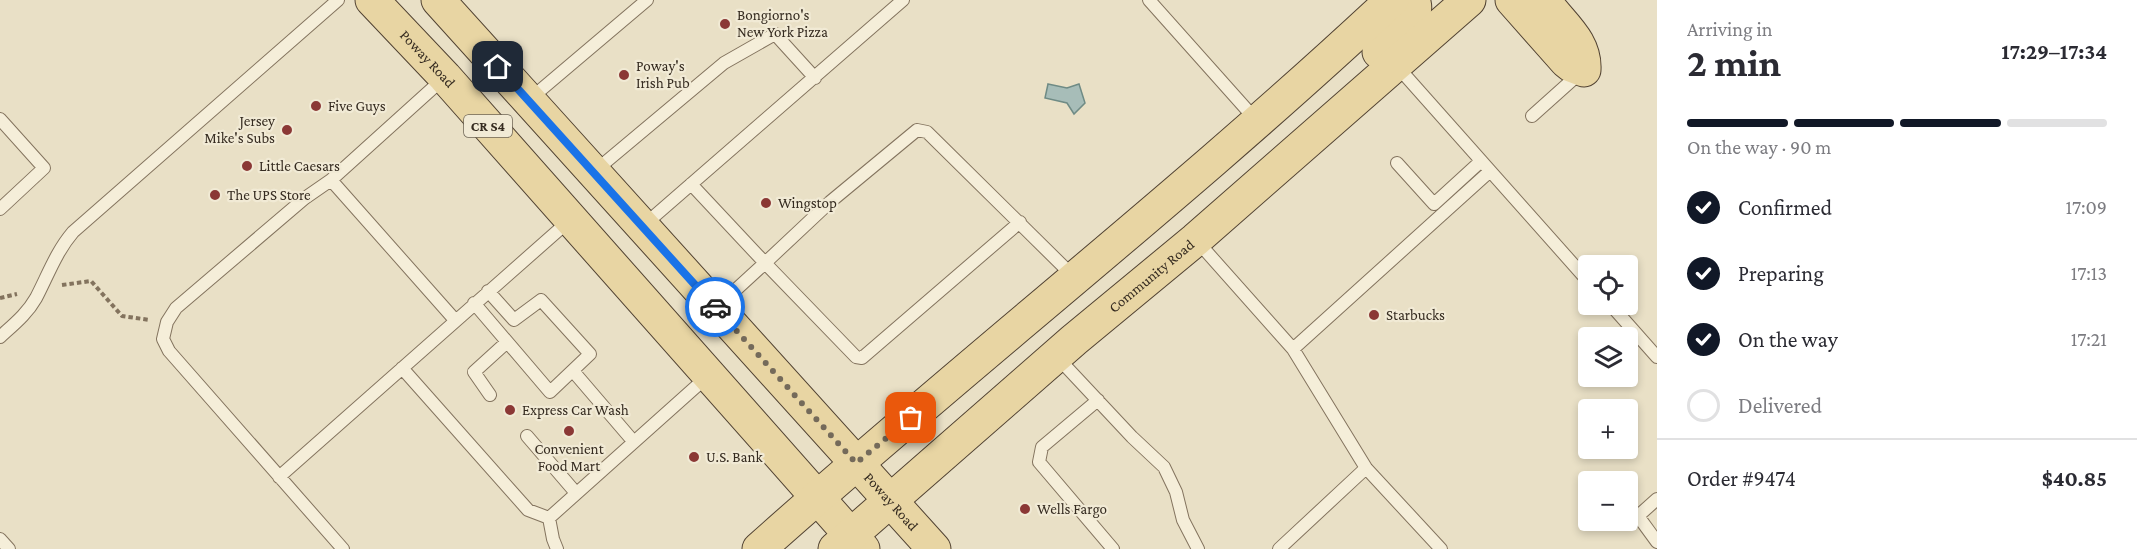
<!DOCTYPE html>
<meta charset="utf-8">
<style>
:root{--surface:#fff;--page:#f2f2f3;--text:#2b2b33;--muted:#7c7c81;--line:#e1e1e2;--accent:#111827}
body{margin:0;font-family:"Crimson Pro",serif;background:var(--page);color:var(--text);height:100vh;display:flex;flex-direction:column;font-size:22px;white-space:nowrap}
*{box-sizing:border-box;margin:0}
p{font-size:20px;color:var(--muted)}
.icon{flex:none;width:33px;height:33px;fill:none;stroke:currentColor;stroke-width:2;stroke-linecap:round;stroke-linejoin:round}
.map{position:relative;flex:1;overflow:hidden}
.panel{display:flex;flex-direction:column;background:var(--surface);width:480px}
.panel>*{flex:none}
.fabs{position:absolute;left:1578px;top:255px;display:grid;gap:12px}
.fabs a{display:grid;place-items:center;width:60px;height:60px;border-radius:6px;background:var(--surface);box-shadow:0 3px 9px #0003;font-size:30px}
.pin{position:absolute;display:grid;place-items:center;width:51px;height:51px;color:#fff;margin:-26px;border-radius:12px;box-shadow:0 3px 9px #0006}
.courier{position:absolute;display:grid;place-items:center;width:60px;height:60px;margin:-30px;border:4px solid #1a73e8;border-radius:50%;background:#fff;color:#222;box-shadow:0 2px 8px #0007}
.headline em{font-style:normal;font-weight:700}
.headline div{display:flex;flex-direction:column-reverse}
.headline{display:flex;align-items:center;justify-content:space-between;height:102px;padding:0 30px}
h1{font-size:39px;font-weight:700;line-height:45px}
.bar{display:grid;grid-template-columns:repeat(4,1fr);gap:9px 6px;align-content:center;height:72px;padding:0 30px}
.bar i{height:8px;border-radius:4px;background:var(--line)}
.bar .on{background:var(--accent)}
.bar p{grid-column:span 4}
.line{display:flex;align-items:center;gap:15px;padding:0 30px;border-top:2px solid var(--line)}
.line div{flex:1}
ol{padding:0 30px;list-style:none}
li{display:flex;align-items:center;gap:18px;height:66px}
li p{margin-inline-start:auto}
li .icon{padding:6px;border-radius:50%;background:var(--accent);color:#fff;stroke-width:4}
li:last-child{color:var(--muted)}
li i{width:33px;height:33px;border:3px solid var(--line);border-radius:50%}
main{display:flex;flex:1;min-height:0}
.map>svg:first-child{display:block}
.water{fill:#a7bdb8;stroke:#6f8b85;stroke-width:1.5}
.lines{fill:none;stroke-linecap:round;stroke-linejoin:round}
.lane-casing{stroke:#83735e;stroke-width:14}
.primary-casing{stroke:#514232;stroke-width:35}
.path{stroke:#83735e;stroke-width:4;stroke-dasharray:4.5 3;stroke-linecap:butt}
.lane{stroke:#f5eed9;stroke-width:12}
.primary{stroke:#e8d5a3;stroke-width:33}
.done{stroke:#746a5a;stroke-width:6;stroke-dasharray:0 10.8}
.route{stroke:#1a73e8;stroke-width:8}
.poi-dot{fill:#8b3835;stroke:#f1ead5;stroke-width:2}
.labels{text-anchor:middle;dominant-baseline:central;stroke-width:4.5;stroke-linejoin:round;paint-order:stroke}
.shield{fill:#f1ead5;stroke:#6d6456;stroke-width:1.5}
.shield-label{font-size:14px;font-weight:bold;fill:#352b20}
.poi-label{font-size:15px;fill:#352b20;stroke:#f1ead5;text-anchor:start}
.street-label{font-size:15px;fill:#352b20;stroke:#f1ead5}
</style>
<main>
<div class="map">
<svg width="1657" height="549" viewBox="0 0 1657 549">
<rect width="100%" height="100%" fill="#e9e0c6"/>
<path class="water" d="M1048 84 1067 88 1079 84 1085 103 1074 114 1067 103 1045 98Z"/>
<g class="lines">
<defs>
<path id="lane" d="M1149 0 1256 120
M1396 65 1588 281
M530 99 647 0
M1532 116 1580 73
M0 119 44 168 0 209
M1397 163 1434 204 1480 162
M595 171 724 63 775 34 815 78
M331 180 455 320
M691 184 765 263 717 307
M1020 222 862 358 856 357 765 263 830 202 917 130 927 132 1074 277
M643 226 903 0
M1197 241 1293 349 1366 468 1441 549
M474 303 550 392 590 354 541 300 514 320 488 291
M1610 304 1657 357
M0 337C13 325 27 314 36 298 48 275 56 252 73 232L338 0
M1293 349 1489 172
M1058 358 1132 437 1164 467 1176 492 1183 520 1198 549
M402 368 528 510 549 518 553 539 557 549
M573 371 633 441
M490 395 474 372 507 342
M1098 400 1042 447 1039 462 1113 549
M527 436 576 493
M279 477 570 220
M1657 499 1638 516 1657 542
M549 518 709 375
M0 539 9 549
M343 549 169 351 163 339 167 322 176 308 305 198 331 180 444 78
M1279 549 1366 468"/>
<g id="primary">
<path id="s1" d="M372 0 445 77 863 549"/>
<path id="s2" d="M438 0 934 549"/>
<path d="M1512 0 1566 61 1571 65 1584 70C1586 40 1559 23 1544 0"/>
<path d="M1379 52C1392 40 1422 20 1413 0"/>
<path d="M759 549C967 363 1188 191 1392 0"/>
<path id="s3" d="M835 549 1074 340 1195 240 1469 0"/>
</g>
</defs>
<use href="#lane" class="lane-casing"/>
<use href="#primary" class="primary-casing"/>
<path class="path" d="M62 285 91 281 122 316 150 320
M0 298 17 294"/>
<use href="#lane" class="lane"/>
<use href="#primary" class="primary"/>
</g>
<g class="lines">
<path class="done" d="M715 307 856 463 911 418"/>
<path class="route" d="M498 67 715 307"/>
</g>
<g class="poi-dot">
<circle cx="725" cy="24" r="6"/>
<circle cx="624" cy="75" r="6"/>
<circle cx="316" cy="106" r="6"/>
<circle cx="287" cy="130" r="6"/>
<circle cx="247" cy="166" r="6"/>
<circle cx="215" cy="195" r="6"/>
<circle cx="766" cy="203" r="6"/>
<circle cx="1374" cy="315" r="6"/>
<circle cx="510" cy="410" r="6"/>
<circle cx="569" cy="431" r="6"/>
<circle cx="694" cy="457" r="6"/>
<circle cx="1025" cy="509" r="6"/>
</g>
<g class="labels">
<rect class="shield" x="464" y="115" width="48" height="22" rx="4.5"/>
<g class="shield-label">
<text x="488" y="126">CR S4</text>
</g>
<g class="poi-label">
<text x="737" y="15">Bongiorno's<tspan x="737" dy="17">New York Pizza</tspan></text>
<text x="636" y="66">Poway's<tspan x="636" dy="17">Irish Pub</tspan></text>
<text x="328" y="106">Five Guys</text>
<text x="275" y="121" text-anchor="end">Jersey<tspan x="275" dy="17">Mike's Subs</tspan></text>
<text x="259" y="166">Little Caesars</text>
<text x="227" y="195">The UPS Store</text>
<text x="778" y="203">Wingstop</text>
<text x="1386" y="315">Starbucks</text>
<text x="522" y="410">Express Car Wash</text>
<text x="569" y="449" text-anchor="middle">Convenient<tspan x="569" dy="17">Food Mart</tspan></text>
<text x="706" y="457">U.S. Bank</text>
<text x="1037" y="509">Wells Fargo</text>
</g>
<g class="street-label">
<text stroke="none"><textPath href="#s1" startOffset="81">Poway Road</textPath></text>
<text stroke="none"><textPath href="#s3" startOffset="418">Community Road</textPath></text>
<text stroke="none"><textPath href="#s2" startOffset="676">Poway Road</textPath></text>
</g>
</g>
</svg>
<div class="fabs">
<a><svg class="icon" aria-label="locate" viewBox="0 0 24 24"><circle cx="12" cy="12" r="6"/><path d="M12 2v4M12 18v4M2 12h4M18 12h4"/></svg></a>
<a><svg class="icon" aria-label="layers" viewBox="0 0 24 24"><path d="M12 4l9 5-9 5-9-5zM3 14l9 5 9-5"/></svg></a>
<a>+</a>
<a>−</a>
</div>
<div class="pin" style="left:911px;top:418px;background:#ea580c"><svg class="icon" aria-label="bag" viewBox="0 0 24 24"><path d="M5 8h14l-1 12H6zM9 8a3 3 0 0 1 6 0"/></svg></div>
<div class="pin" style="left:498px;top:67px;background:#1f2937"><svg class="icon" aria-label="home" viewBox="0 0 24 24"><path d="M3 11l9-7 9 7M6 9v11h12V9"/></svg></div>
<div class="courier" style="left:715px;top:307px"><svg class="icon" aria-label="car" viewBox="0 0 24 24"><path d="M5 17H2v-5l4-1 3-4h7l3 4 3 1v5h-3M9 17h6M6 11h13"/><circle cx="7" cy="17" r="2"/><circle cx="17" cy="17" r="2"/></svg></div>
</div>
<section class="panel">
<div class="headline"><div><h1>2 min</h1><p>Arriving in</p></div><em>17:29–17:34</em></div>
<div class="bar"><i class="on"></i><i class="on"></i><i class="on"></i><i></i><p>On the way · 90 m</p></div>
<ol>
<li><svg class="icon" aria-label="check" viewBox="0 0 24 24"><path d="M5 12l5 5 9-10"/></svg>Confirmed<p>17:09</p></li>
<li><svg class="icon" aria-label="check" viewBox="0 0 24 24"><path d="M5 12l5 5 9-10"/></svg>Preparing<p>17:13</p></li>
<li><svg class="icon" aria-label="check" viewBox="0 0 24 24"><path d="M5 12l5 5 9-10"/></svg>On the way<p>17:21</p></li>
<li><i></i>Delivered</li>
</ol>
<div class="line" style="height:78px"><div>Order #9474</div><b>$40.85</b></div>
</section>
</main>
